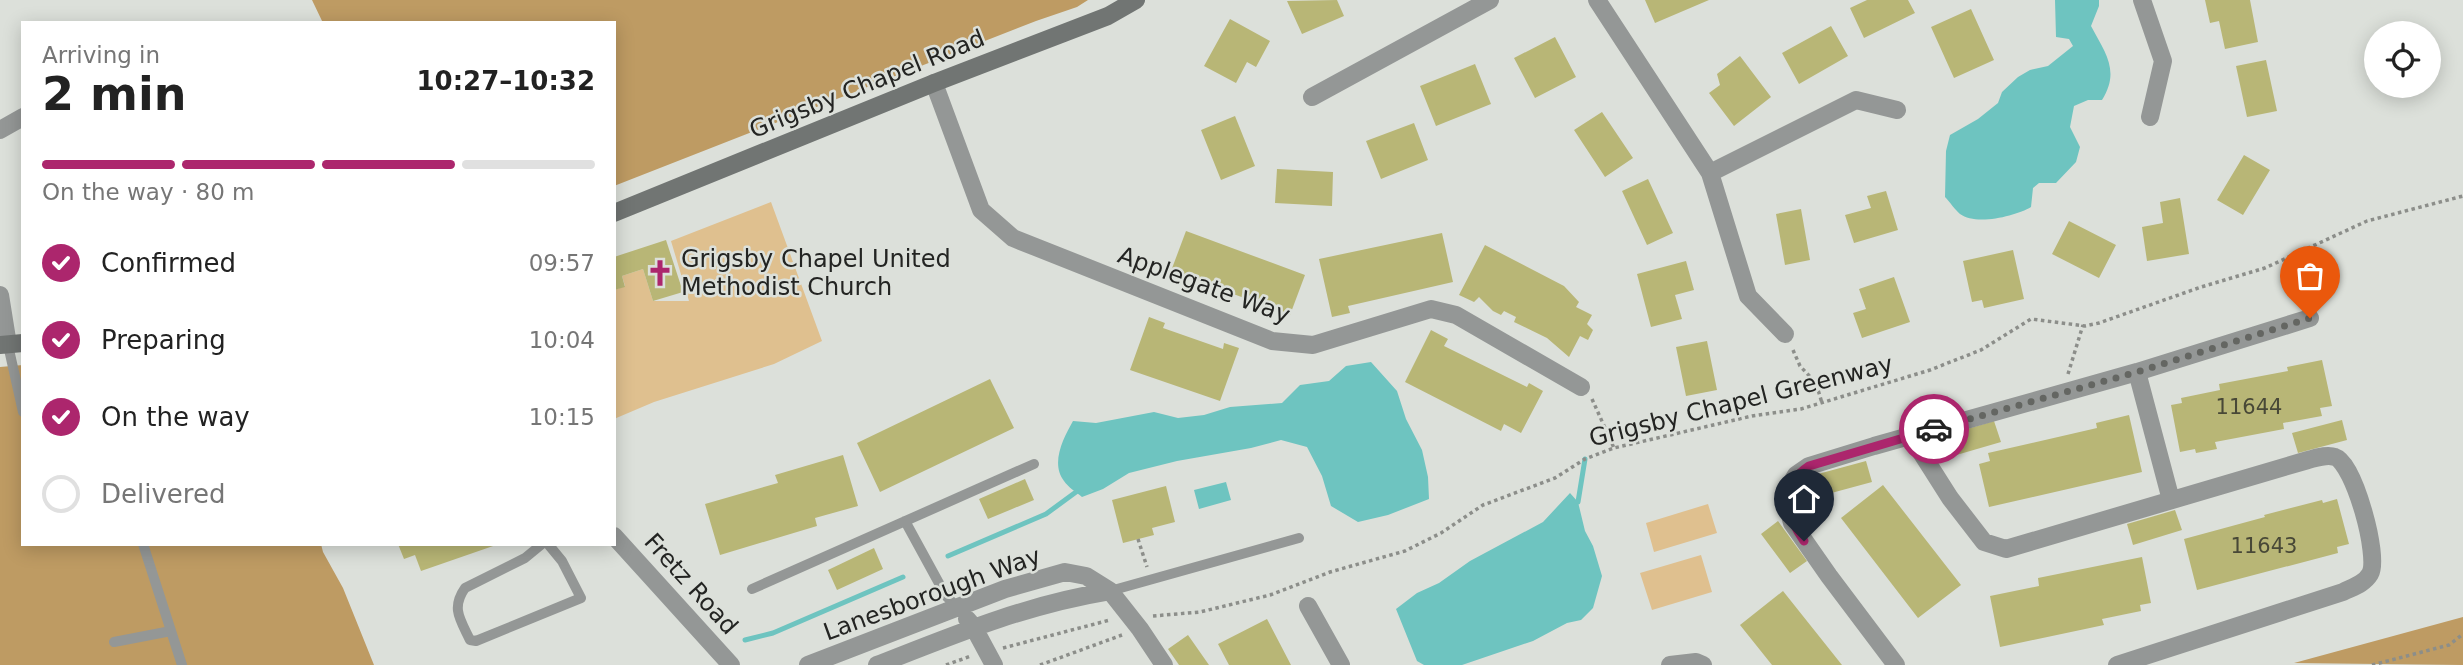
<!DOCTYPE html>
<meta charset="utf-8">
<style>
:root{--surface:#fff;--page:#f2f2f2;--text:#222;--muted:#767676;--line:#e0e0e0;--accent:#ac266d}
body{margin:0;font-family:"DejaVu Sans",sans-serif;background:var(--page);color:var(--text);height:100vh;display:flex;flex-direction:column;font-size:26px;white-space:nowrap}
*{box-sizing:border-box;margin:0}
p{font-size:23px;color:var(--muted)}
.icon{flex:none;width:38px;height:38px;fill:none;stroke:currentColor;stroke-width:2;stroke-linecap:round;stroke-linejoin:round}
.map{position:relative;flex:1;overflow:hidden}
.side{position:absolute;left:21px;top:21px;width:595px;height:525px;display:flex;flex-direction:column;background:var(--surface);border-radius:0px;box-shadow:0 4px 18px #0003}
.side>*{flex:none}
.tools{position:absolute;left:2364px;top:21px;display:grid;gap:14px}
.tools a{display:grid;place-items:center;width:77px;height:77px;border-radius:50%;background:var(--surface);box-shadow:0 4px 18px #0003;font-size:35px}
.pin{position:absolute;display:grid;place-items:center;width:60px;height:60px;color:#fff;margin:-72px -30px;border-radius:50% 50% 50% 0;rotate:-45deg;box-shadow:0 0 7px #0007}
.pin .icon{rotate:45deg}
.courier{position:absolute;display:grid;place-items:center;width:70px;height:70px;margin:-35px;border:5px solid #ac266d;border-radius:50%;background:#fff;color:#222;box-shadow:0 2px 9px #0007}
.summary em{font-style:normal;font-weight:600}
.summary div{display:flex;flex-direction:column-reverse}
.summary{display:flex;align-items:center;justify-content:space-between;height:119px;padding:0 21px}
h1{font-size:46px;font-weight:600;line-height:52px}
.bar{display:grid;grid-template-columns:repeat(4,1fr);gap:10px 7px;align-content:center;height:84px;padding:0 21px}
.bar i{height:9px;border-radius:5px;background:var(--line)}
.bar .active{background:var(--accent)}
.bar p{grid-column:span 4}
ol{padding:0 21px;list-style:none}
li{display:flex;align-items:center;gap:21px;height:77px}
li p{margin-inline-start:auto}
li .icon{padding:7px;border-radius:50%;background:var(--accent);color:#fff;stroke-width:4}
li:last-child{color:var(--muted)}
li i{width:38px;height:38px;border:4px solid var(--line);border-radius:50%}
.map>svg:first-child{display:block}
.green{fill:#dfc08f}
.forest{fill:#be9b63}
.water{fill:#6ec4c0}
.lines{fill:none;stroke-linecap:round;stroke-linejoin:round}
.stream{stroke:#6ec4c0;stroke-width:5}
.building{fill:#b8b676}
.path{stroke:#8c8e8a;stroke-width:3.5;stroke-dasharray:3.5 3.5;stroke-linecap:butt}
.lane{stroke:#949796;stroke-width:10}
.street{stroke:#949796;stroke-width:18}
.secondary{stroke:#717573;stroke-width:18}
.done{stroke:#646662;stroke-width:7;stroke-dasharray:0 12.6}
.route{stroke:#ac266d;stroke-width:9}
.labels{text-anchor:middle;dominant-baseline:central;stroke-width:5;stroke-linejoin:round;paint-order:stroke}
.number-label{font-size:21px;fill:#484837}
.street-label{font-size:24px;fill:#232422;stroke:#dce0da}
.poi-label{font-size:24px;fill:#232422;stroke:#dce0da;text-anchor:start}
</style>
<div class="map">
<svg width="2463" height="665" viewBox="0 0 2463 665">
<rect width="100%" height="100%" fill="#dce0da"/>
<path class="green" d="M771 202 822 341 774 364 654 402 614 419V290L625 286 622 276 643 269 653 301H689L671 241Z
M1708 504 1717 533 1654 552 1646 523Z
M1701 555 1712 592 1652 610 1640 573Z"/>
<path class="forest" d="M312 0H1088L1077 7 1036 21 614 186V23H323Z
M23 365V544H321L323 552 343 588 374 665H0V367Z
M2463 617V665L2294 663Z"/>
<path class="water" d="M2055 0H2099V6L2091 26C2106 54 2120 71 2102 100H2088L2074 106 2070 127 2080 147 2076 162 2056 183H2039L2033 188 2031 207C2016 216 1976 226 1960 214 1955 210 1950 202 1945 197L1946 151 1950 135 1978 119 1998 103 2002 92 2018 77 2030 70 2048 66 2073 46 2069 39 2056 37Z
M1371 362 1397 391 1406 419 1422 450 1428 477 1429 499 1388 515 1358 522 1331 506 1322 476 1307 447 1281 440 1251 448 1177 461 1129 473 1103 489 1082 497C1076 492 1068 487 1064 481 1050 463 1064 437 1073 421L1096 423 1154 412 1178 418 1204 415 1230 407 1282 403 1300 385 1329 381 1346 366Z
M1226 482 1231 500 1199 509 1194 490Z
M1570 493 1578 502 1585 531 1593 546 1602 576 1593 608 1581 620 1567 623 1533 641 1462 665H1424L1417 661 1396 609 1417 593 1439 583 1470 561 1543 522Z"/>
<g class="lines">
<path class="stream" d="M1578 502 1585 459
M948 556 1046 514 1076 492
M745 640 773 633 903 577"/>
</g>
<path class="building" d="M1337 0 1344 16 1302 34 1287 1Z
M1645 0H1709L1655 23Z
M1867 0H1908L1915 13 1864 38 1850 8Z
M2205 0H2250L2258 42 2225 49 2219 21 2210 23Z
M1971 9 1994 60 1954 78 1931 27Z
M1230 19 1270 41 1256 67 1247 62 1236 83 1204 66Z
M1831 26 1848 56 1799 84 1782 53Z
M1555 37 1576 77 1535 98 1514 58Z
M1740 56 1771 97 1734 126 1709 93 1720 85 1717 74Z
M2266 60 2277 111 2247 117 2236 66Z
M1475 64 1491 104 1436 126 1420 86Z
M1602 112 1633 158 1605 177 1574 130Z
M1235 116 1255 166 1221 180 1201 130Z
M1414 123 1428 160 1381 179 1366 141Z
M2244 155 2270 170 2243 215 2217 200Z
M1277 169 1333 172 1332 206 1275 203Z
M1648 179 1673 233 1647 245 1622 191Z
M1886 191 1898 230 1854 243 1845 215 1871 208 1867 196Z
M2180 198 2189 254 2147 261 2142 227 2163 223 2160 202Z
M1801 209 1810 260 1785 265 1776 214Z
M2069 221 2116 245 2099 278 2052 254Z
M1186 231 1305 275 1290 315 1171 271Z
M1442 233 1453 282 1348 306 1350 313 1332 317 1319 259Z
M666 240 683 292 653 301 643 269 622 276 625 287 614 290V257Z
M1485 245 1564 286 1579 302 1576 307 1592 315 1587 324 1593 330 1588 340 1580 336 1569 357 1547 338 1514 322 1516 317 1504 311 1501 315 1493 311 1479 297 1474 302 1459 295Z
M2013 250 2024 299 1984 308 1982 300 1972 302 1963 261Z
M1686 261 1694 290 1675 295 1682 319 1651 327 1637 274Z
M1894 277 1910 322 1862 338 1853 313 1866 309 1859 289Z
M1149 317 1165 323 1163 328 1223 349 1224 343 1239 348 1220 401 1130 370Z
M1431 330 1448 339 1444 346 1527 387 1529 383 1543 391 1521 433 1504 424 1501 431 1405 382Z
M1707 341 1717 390 1686 396 1676 347Z
M2322 360 2332 406 2320 408 2322 416 2283 423 2284 429 2215 442 2217 449 2196 453 2195 449 2180 452 2171 405 2182 403 2181 398 2220 390 2219 384 2288 371 2287 367Z
M990 379 1014 428 880 492 857 443Z
M2129 415 2142 472 1989 507 1979 464 1990 461 1988 453 2097 428 2096 423Z
M2342 420 2347 440 2298 453 2292 433Z
M1994 421 2001 442 1953 456 1947 435Z
M843 455 858 506 815 518 817 526 720 555 705 504 778 483 775 475Z
M1866 461 1872 482 1824 495 1818 474Z
M1025 479 1034 500 988 519 979 499Z
M1883 485 1961 585 1918 618 1841 518Z
M1166 486 1175 522 1152 528 1154 535 1123 543 1112 500Z
M2337 499 2349 544 2337 547 2338 553 2197 590 2184 539 2265 517 2264 515 2322 500 2323 503Z
M2175 510 2182 530 2133 545 2127 524Z
M1778 521 1807 561 1790 573 1761 534Z
M398 544H496V545L421 571 415 555 404 559Z
M874 548 883 569 837 590 828 570Z
M2142 557 2151 603 2140 605 2141 611 2102 619 2104 625 2000 647 1990 596 2039 586 2038 578Z
M1783 591 1842 665H1772L1740 625Z
M1267 619 1291 665H1229L1218 644Z
M1188 635 1209 665H1179L1168 649Z"/>
<g class="lines">
<path class="path" d="M1793 350 1800 366 1816 383 1822 403
M2068 374 2083 325
M1592 399 1614 448
M1138 539 1147 567
M1153 616 1200 612 1270 595 1330 572 1405 551 1441 533 1483 505 1555 478 1585 459 1614 448 1752 416 1801 409 1930 370 1981 350 2031 319 2085 326 2099 323 2201 287 2265 268 2367 221 2463 196
M1003 648 1110 620
M946 665 971 656
M1040 665 1122 635
M2372 665 2449 645 2463 634"/>
<path class="lane" d="M8 345 23 412
M905 521 946 596 958 608
M143 544 182 665
M542 544 525 558 465 588C451 608 460 619 470 640L476 641 581 598 562 561 548 544
M752 589 1034 464
M1110 591 1299 538
M114 642 171 631"/>
<path class="street" d="M1597 0 1710 173 1748 296 1785 334
M2142 0 2163 61 2150 117
M934 83 981 210 1013 238 1272 341 1313 345 1431 309 1456 315 1581 387
M1312 97 1490 0
M0 130 23 117
M1710 173 1856 100 1897 110
M0 295 8 345
M2137 372 2171 500
M1910 435 1950 498 1984 542 2006 549 2308 460C2316 458 2327 454 2335 457 2354 463 2380 557 2370 574 2364 584 2353 587 2343 592L2117 665
M614 536 731 665
M1308 606 1341 665
M967 619 973 626 994 665
M808 665 1005 589 1065 572 1086 576 1110 591 1140 629 1164 665
M877 665C956 634 1025 605 1110 591
M1670 665 1696 662 1703 665
M1896 665 1829 576 1792 523 1787 503 1790 485 1796 475 1809 466 1874 446 2137 372 2310 318"/>
<path class="secondary" d="M614 213 934 83 1108 16 1136 0
M0 345 23 343"/>
</g>
<g class="lines">
<path class="done" d="M1934 429 2137 372 2310 318"/>
<path class="route" d="M1804 541C1785 513 1778 487 1809 466L1934 429"/>
</g>
<defs>
<symbol id="church-bare" viewBox="-9 -9 18 18"><path d="M-1.2-6h2.4v3.5h3.3v2.4h-3.3V6h-2.4V-.1h-3.3v-2.4h3.3Z" fill="#ac266d" stroke="#dce0da" stroke-width="2.5" paint-order="stroke"/></symbol>
</defs>
<g fill-rule="evenodd">
<use href="#church-bare" x="641" y="254" width="38" height="38"/>
</g>
<g class="labels">
<g class="number-label">
<text x="2249" y="407">11644</text>
<text x="2264" y="546">11643</text>
</g>
<g class="street-label">
<text transform="translate(867 84) rotate(-22)">Grigsby Chapel Road</text>
<text transform="translate(1204 285) rotate(20)">Applegate Way</text>
<text transform="translate(1741 401) rotate(-14)">Grigsby Chapel Greenway</text>
<text transform="translate(691 584) rotate(48)">Fretz Road</text>
<text transform="translate(932 594) rotate(-20)">Lanesborough Way</text>
</g>
<g class="poi-label">
<text x="681" y="259">Grigsby Chapel United<tspan x="681" dy="28">Methodist Church</tspan></text>
</g>
</g>
</svg>
<div class="tools">
<a><svg class="icon" aria-label="locate" viewBox="0 0 24 24"><circle cx="12" cy="12" r="6"/><path d="M12 2v4M12 18v4M2 12h4M18 12h4"/></svg></a>
</div>
<div class="pin" style="left:2310px;top:318px;background:#ea580c"><svg class="icon" aria-label="bag" viewBox="0 0 24 24"><path d="M5 8h14l-1 12H6zM9 8a3 3 0 0 1 6 0"/></svg></div>
<div class="pin" style="left:1804px;top:541px;background:#1f2937"><svg class="icon" aria-label="home" viewBox="0 0 24 24"><path d="M3 11l9-7 9 7M6 9v11h12V9"/></svg></div>
<div class="courier" style="left:1934px;top:429px"><svg class="icon" aria-label="car" viewBox="0 0 24 24"><path d="M5 17H2v-5l4-1 3-4h7l3 4 3 1v5h-3M9 17h6M6 11h13"/><circle cx="7" cy="17" r="2"/><circle cx="17" cy="17" r="2"/></svg></div>
<section class="side">
<div class="summary"><div><h1>2 min</h1><p>Arriving in</p></div><em>10:27–10:32</em></div>
<div class="bar"><i class="active"></i><i class="active"></i><i class="active"></i><i></i><p>On the way · 80 m</p></div>
<ol>
<li><svg class="icon" aria-label="check" viewBox="0 0 24 24"><path d="M5 12l5 5 9-10"/></svg>Confirmed<p>09:57</p></li>
<li><svg class="icon" aria-label="check" viewBox="0 0 24 24"><path d="M5 12l5 5 9-10"/></svg>Preparing<p>10:04</p></li>
<li><svg class="icon" aria-label="check" viewBox="0 0 24 24"><path d="M5 12l5 5 9-10"/></svg>On the way<p>10:15</p></li>
<li><i></i>Delivered</li>
</ol>
</section>
</div>
